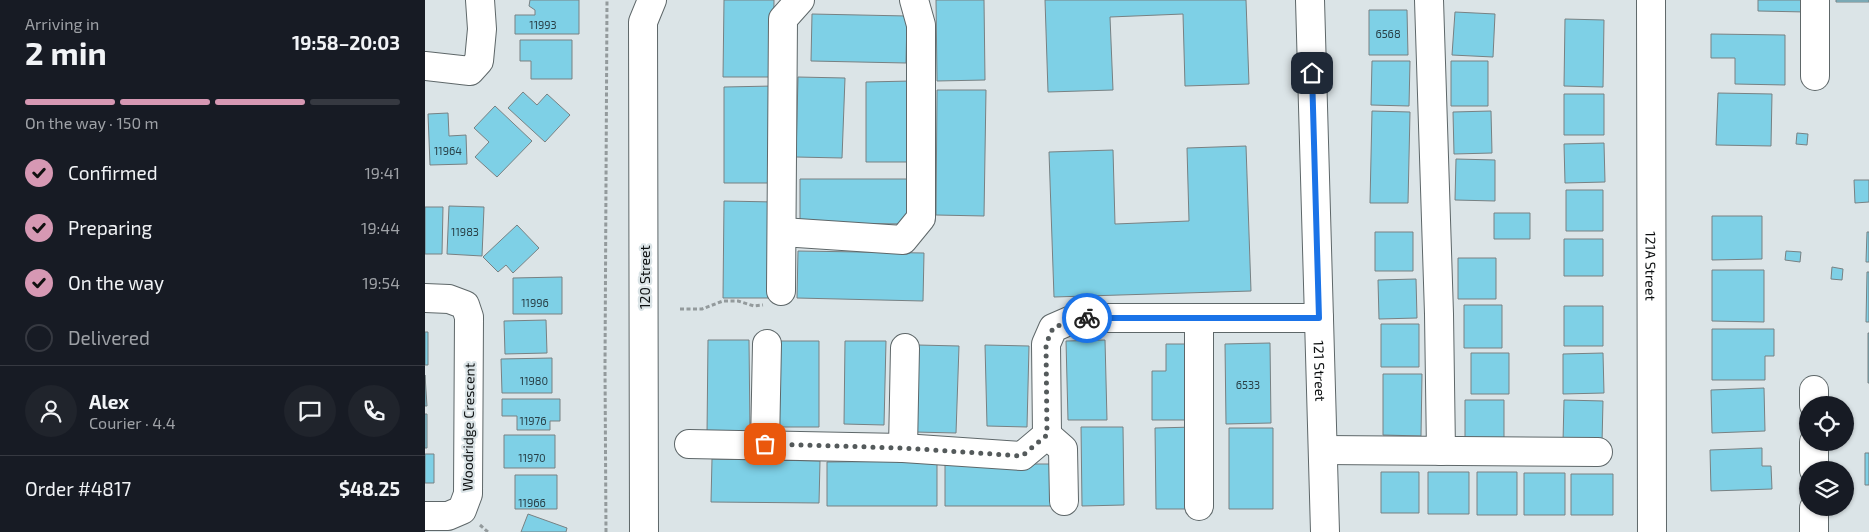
<!DOCTYPE html>
<meta charset="utf-8">
<style>
:root{--surface:#171b24;--page:#20242c;--text:#f1f3f6;--muted:#9ea1a6;--line:#363941;--accent:#d698b3}
body{margin:0;font-family:"Exo 2",sans-serif;background:var(--page);color:var(--text);height:100vh;display:flex;flex-direction:column;font-size:19px;white-space:nowrap}
*{box-sizing:border-box;margin:0}
p{font-size:16px;color:var(--muted)}
.icon{flex:none;width:28px;height:28px;fill:none;stroke:currentColor;stroke-width:2;stroke-linecap:round;stroke-linejoin:round}
.map{position:relative;flex:1;overflow:hidden}
.panel{display:flex;flex-direction:column;background:var(--surface);width:425px}
.panel>*{flex:none}
.buttons{position:absolute;left:1374px;top:396px;display:grid;gap:10px}
.buttons a{display:grid;place-items:center;width:55px;height:55px;border-radius:50%;background:var(--surface);box-shadow:0 1px 4px #0004;font-size:25px}
.pin{position:absolute;display:grid;place-items:center;width:42px;height:42px;color:#fff;margin:-21px;border-radius:10px;box-shadow:0 2px 8px #0006}
.courier{position:absolute;display:grid;place-items:center;width:50px;height:50px;margin:-25px;border:4px solid #1a73e8;border-radius:50%;background:#fff;color:#222;box-shadow:0 1px 6px #0007}
.headline em{font-style:normal;font-weight:700}
.headline div{display:flex;flex-direction:column-reverse}
.headline{display:flex;align-items:center;justify-content:space-between;height:85px;padding:0 25px}
h1{font-size:32px;font-weight:700;line-height:38px}
.bar{display:grid;grid-template-columns:repeat(4,1fr);gap:8px 5px;align-content:center;height:60px;padding:0 25px}
.bar i{height:6px;border-radius:4px;background:var(--line)}
.bar .current{background:var(--accent)}
.bar p{grid-column:span 4}
.line{display:flex;align-items:center;gap:12px;padding:0 25px;border-top:1px solid var(--line)}
.line div{flex:1}
.round{display:grid;place-items:center;flex:none;width:52px;height:52px;border-radius:26px;background:var(--page)}
ol{padding:0 25px;list-style:none}
li{display:flex;align-items:center;gap:15px;height:55px}
li p{margin-inline-start:auto}
li .icon{padding:5px;border-radius:50%;background:var(--accent);color:#111;stroke-width:4}
li:last-child{color:var(--muted)}
li i{width:28px;height:28px;border:2px solid var(--line);border-radius:50%}
main{display:flex;flex:1;min-height:0}
.map>svg:first-child{display:block}
.building{fill:#7ed0e6;stroke:#788183}
.lines{fill:none;stroke-linecap:round;stroke-linejoin:round}
.minor-casing{stroke:#5e6769;stroke-width:30}
.major-casing{stroke:#5e6769;stroke-width:30}
.path{stroke:#939a9c;stroke-width:3;stroke-dasharray:4 2.5;stroke-linecap:butt}
.minor{stroke:#fff;stroke-width:28}
.major{stroke:#fff;stroke-width:28}
.done{stroke:#545a5b;stroke-width:5;stroke-dasharray:0 9}
.route{stroke:#1a73e8;stroke-width:6}
.labels{text-anchor:middle;dominant-baseline:central;stroke-width:4.5;stroke-linejoin:round;paint-order:stroke}
.number-label{font-size:11px;fill:#283f46}
.street-label{font-size:14px;fill:#0c0f10;stroke:#dbe4e7}
</style>
<main>
<section class="panel">
<div class="headline"><div><h1>2 min</h1><p>Arriving in</p></div><em>19:58–20:03</em></div>
<div class="bar"><i class="current"></i><i class="current"></i><i class="current"></i><i></i><p>On the way · 150 m</p></div>
<ol>
<li><svg class="icon" aria-label="check" viewBox="0 0 24 24"><path d="M5 12l5 5 9-10"/></svg>Confirmed<p>19:41</p></li>
<li><svg class="icon" aria-label="check" viewBox="0 0 24 24"><path d="M5 12l5 5 9-10"/></svg>Preparing<p>19:44</p></li>
<li><svg class="icon" aria-label="check" viewBox="0 0 24 24"><path d="M5 12l5 5 9-10"/></svg>On the way<p>19:54</p></li>
<li><i></i>Delivered</li>
</ol>
<div class="line" style="height:90px"><a class="round"><svg class="icon" aria-label="person" viewBox="0 0 24 24"><circle cx="12" cy="8" r="4"/><path d="M4 21q1-7 8-7t8 7"/></svg></a><div><b>Alex</b><p>Courier · 4.4</p></div><a class="round"><svg class="icon" aria-label="chat" viewBox="0 0 24 24"><path d="M4 5h16v11H9l-5 4z"/></svg></a><a class="round"><svg class="icon" aria-label="phone" viewBox="0 0 24 24"><path d="M5 4h4l2 5-3 2q2 4 5 5l2-3 5 2v4C11 20 4 13 5 4z"/></svg></a></div>
<div class="line" style="height:65px"><div>Order #4817</div><b>$48.25</b></div>
</section>
<div class="map">
<svg width="1444" height="532" viewBox="0 0 1444 532">
<rect width="100%" height="100%" fill="#dbe4e7"/>
<path class="building" d="M105 0H154V34H90V15H110V10L104 6Z
M299 0H349L348 77H298Z
M511 0H559L560 80 512 81Z
M620 0H821L824 84 760 86 758 14 685 17 688 90 623 92Z
M1333 0H1381V12L1333 11Z
M1411 0H1444V2H1411Z
M944 10H982L983 55H944Z
M1030 12 1070 14 1068 57 1027 55Z
M387 14 482 16 481 63 386 61Z
M1140 19 1179 20 1178 87 1139 86Z
M1286 34 1360 35V85L1310 84V58H1286Z
M95 40H147V79H106V61H95Z
M947 61H985L984 106 946 105Z
M1026 61H1063V106H1026Z
M373 77 420 78 417 158 371 157Z
M486 81V162H441V82Z
M349 86V183H299V87Z
M512 90H561L559 216 511 215Z
M98 92 112 105 122 94 145 115 120 142 83 108Z
M1293 93 1347 94 1346 146 1291 145Z
M1139 94H1179V135H1139Z
M70 106 107 141 72 177 50 157 64 142 49 128Z
M947 111 985 112 983 203H945Z
M1066 111 1067 153 1029 154 1028 112Z
M23 113 24 136 41 135 42 164 5 165 3 114Z
M1372 133 1383 134 1382 145 1371 144Z
M1179 143 1180 182 1140 183 1139 144Z
M821 146 826 291 629 297 624 152 688 150 690 224 764 221 762 148Z
M1031 159 1070 160V201L1030 200Z
M375 179H487V224L375 223Z
M1429 180H1444V202L1430 203Z
M1141 190H1178V231H1141Z
M299 201 349 202 348 298H298Z
M24 206 59 207 57 256 22 254Z
M0 207H18L17 254H0Z
M1069 213H1105V239H1069Z
M1287 216H1337V259L1287 260Z
M92 225 114 248 88 273 81 265 73 272 58 257Z
M950 232H988V271H950Z
M1442 232H1444V262H1441Z
M1139 239H1178V276H1139Z
M373 251 499 253 498 301 372 298Z
M1361 251 1376 252 1375 262 1360 260Z
M1033 258H1071V299H1033Z
M1407 267 1418 269 1417 280 1406 279Z
M1287 270H1339V322L1287 321Z
M1442 272H1444V322H1441Z
M137 277V314H88V278Z
M991 279 992 318 954 319 953 280Z
M1039 305H1077V348H1039Z
M1139 306H1178V346H1139Z
M121 320 122 353 80 354 79 321Z
M956 324H994V367H956Z
M1287 329H1349V356H1340V380H1287Z
M0 332H3V365H0Z
M1443 333H1444V383H1443Z
M283 340H324L325 433 282 434Z
M680 340 682 420H643L641 341Z
M351 341H394V427H352Z
M420 341H461L459 425 419 424Z
M845 343 846 423 801 424 800 344Z
M741 344H769L768 420H727V371H741Z
M493 345 534 346 531 433 490 432Z
M560 345 604 346 602 427 562 426Z
M1046 353H1084V394H1046Z
M1178 353 1179 393 1138 394V354Z
M127 358V393H77L76 359Z
M958 374H997L996 436 958 435Z
M0 375 2 406H0Z
M1339 388 1340 431 1287 433 1286 390Z
M77 399H135V421H125V430H92V416H77Z
M1040 400H1079V442H1040Z
M1139 400 1178 401 1177 443 1138 442Z
M0 414H2V448H0Z
M656 427H698L699 505 657 506Z
M770 427 771 509H731L730 428Z
M804 428H848V509H804Z
M79 435H130V468H79Z
M1337 448V466H1346L1347 489 1286 491 1285 450Z
M1440 453H1444V485H1440Z
M0 454H9V483H0Z
M287 459 395 461 394 503 286 502Z
M512 461V506H402V462Z
M520 464H634V506H520Z
M956 472H994V513H956Z
M1003 472H1044V514H1003Z
M1052 472H1092V515H1052Z
M1099 473H1140V515H1099Z
M1146 474H1188V515H1146Z
M90 475H132V509H90Z
M103 514 142 528 141 532H96Z"/>
<g class="lines">
<defs>
<g id="minor">
<path id="s1" d="M885 0 900 532"/>
<path d="M1004 0 1014 314 1016 451"/>
<path id="s2" d="M1226 0 1227 532"/>
<path d="M1390 0V76"/>
<path d="M0 66 45 71 54 61 57 29 55 0"/>
<path d="M357 232 478 240 496 218V25L489 0"/>
<path d="M356 291 358 19 375 0"/>
<path d="M0 298 24 299 40 305 44 317 43 494 37 510 23 516H0"/>
<path d="M1389 390V405"/>
<path d="M622 435 638 449 639 501"/>
<path d="M1389 442V470"/>
<path d="M264 444 478 448 597 456 622 435 621 344 628 328 651 318H894"/>
<path d="M340 444 342 344"/>
<path d="M478 448 480 348"/>
<path d="M898 450 1173 452"/>
<path d="M774 506V318"/>
<path d="M1389 508V532"/>
</g>
<path id="major" d="M219 532 218 22 227 0"/>
</defs>
<use href="#minor" class="minor-casing"/>
<use href="#major" class="major-casing"/>
<path class="path" d="M255 309H277L298 301H313L329 306 338 305
M55 525 63 532
M181 532 180 367 182 0"/>
<use href="#minor" class="minor"/>
<use href="#major" class="major"/>
</g>
<g class="lines">
<path class="done" d="M340 444 478 448 597 456 622 435 621 344 628 328 651 318H662"/>
<path class="route" d="M662 318H894L887 73"/>
</g>
<g class="labels">
<g class="number-label">
<text x="118" y="24">11993</text>
<text x="963" y="33">6568</text>
<text x="23" y="150">11964</text>
<text x="40" y="231">11983</text>
<text x="110" y="302">11996</text>
<text x="109" y="380">11980</text>
<text x="823" y="384">6533</text>
<text x="108" y="420">11976</text>
<text x="107" y="457">11970</text>
<text x="107" y="502">11966</text>
</g>
<g class="street-label">
<text stroke="none"><textPath href="#s2" startOffset="266">121A Street</textPath></text>
<text transform="translate(219 277) rotate(-90)">120 Street</text>
<text stroke="none"><textPath href="#s1" startOffset="371">121 Street</textPath></text>
<text transform="translate(43 427) rotate(-89)">Woodridge Crescent</text>
</g>
</g>
</svg>
<div class="buttons">
<a><svg class="icon" aria-label="locate" viewBox="0 0 24 24"><circle cx="12" cy="12" r="6"/><path d="M12 2v4M12 18v4M2 12h4M18 12h4"/></svg></a>
<a><svg class="icon" aria-label="layers" viewBox="0 0 24 24"><path d="M12 4l9 5-9 5-9-5zM3 14l9 5 9-5"/></svg></a>
</div>
<div class="pin" style="left:340px;top:444px;background:#ea580c"><svg class="icon" aria-label="bag" viewBox="0 0 24 24"><path d="M5 8h14l-1 12H6zM9 8a3 3 0 0 1 6 0"/></svg></div>
<div class="pin" style="left:887px;top:73px;background:#1f2937"><svg class="icon" aria-label="home" viewBox="0 0 24 24"><path d="M3 11l9-7 9 7M6 9v11h12V9"/></svg></div>
<div class="courier" style="left:662px;top:318px"><svg class="icon" aria-label="bike" viewBox="0 0 24 24"><circle cx="6" cy="16" r="4"/><circle cx="18" cy="16" r="4"/><path d="M6 16l4-8h5l3 8M10 8l3 8H6M13 5h3"/></svg></div>
</div>
</main>
